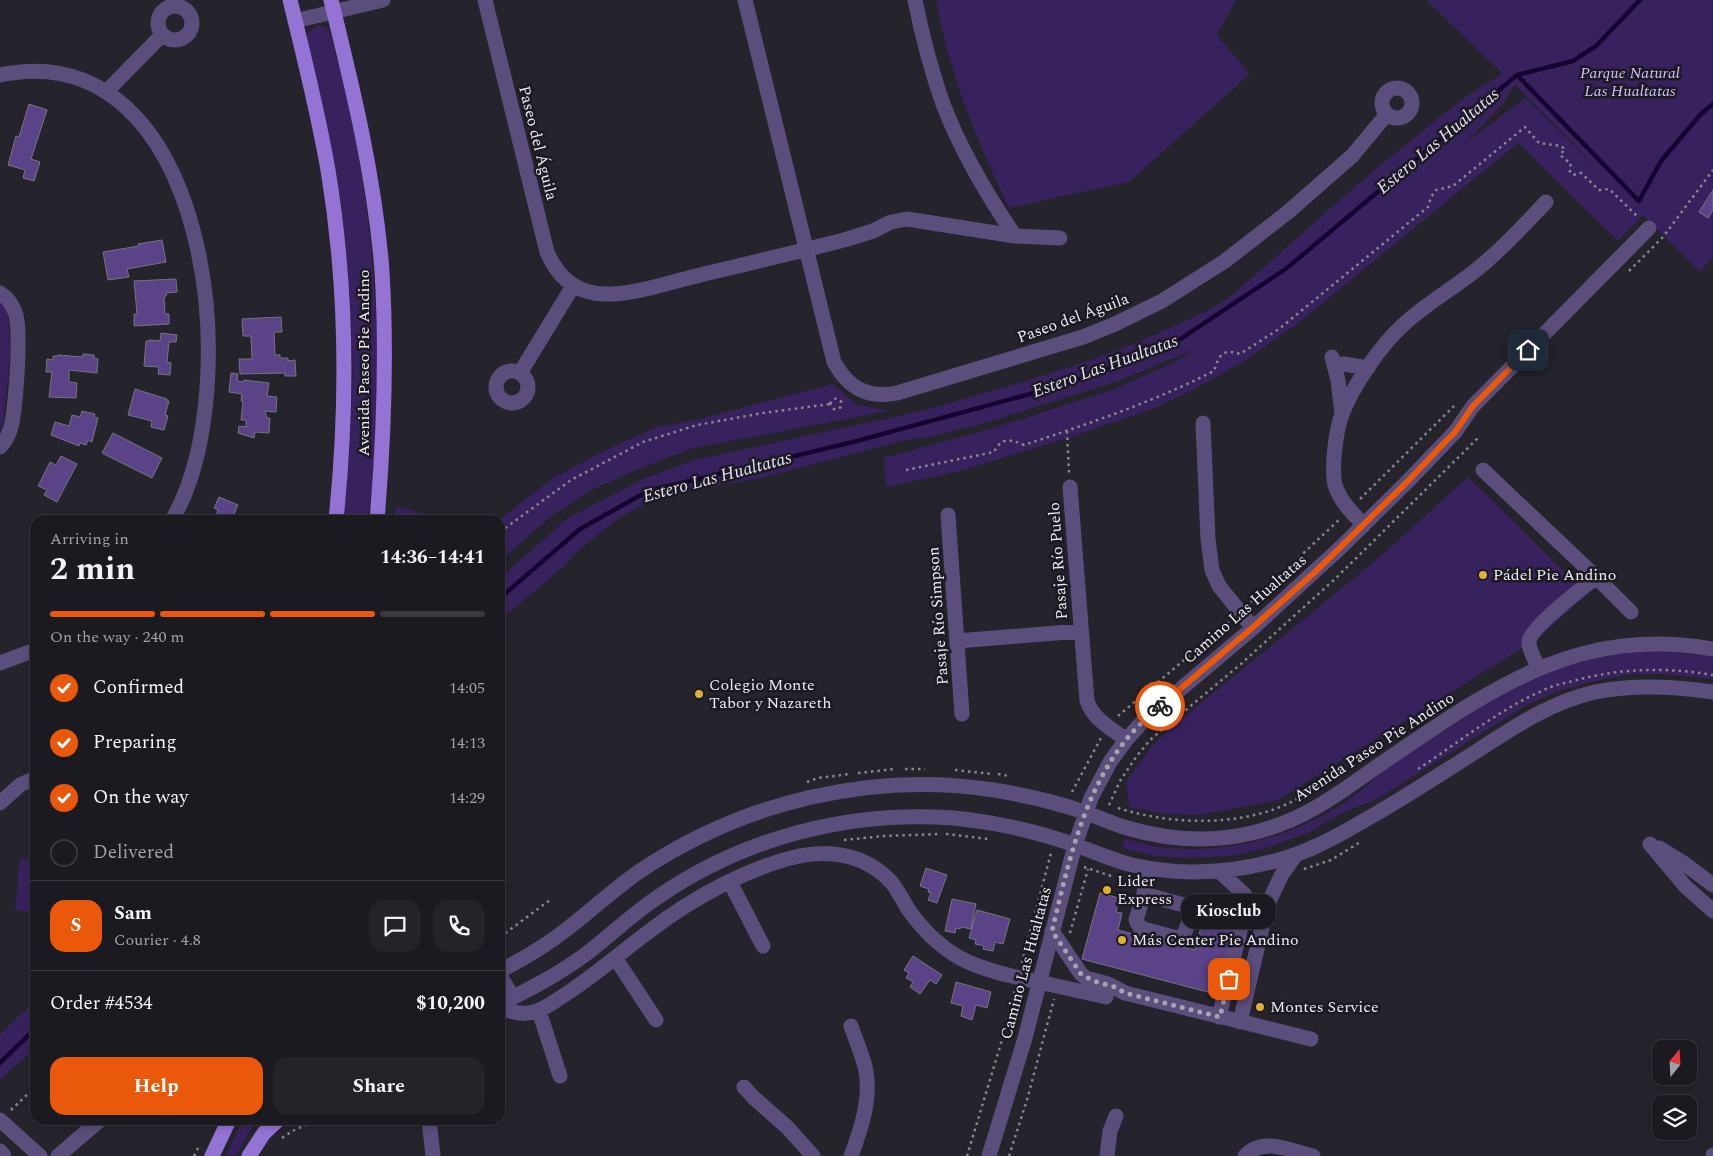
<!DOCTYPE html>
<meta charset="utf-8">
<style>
:root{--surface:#1c1a21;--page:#25232a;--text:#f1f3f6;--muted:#a0a1a5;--line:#3a383f;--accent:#ea580c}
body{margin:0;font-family:Spectral,serif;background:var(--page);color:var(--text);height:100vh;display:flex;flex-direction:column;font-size:19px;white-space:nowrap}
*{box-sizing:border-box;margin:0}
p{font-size:16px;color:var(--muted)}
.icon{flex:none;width:28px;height:28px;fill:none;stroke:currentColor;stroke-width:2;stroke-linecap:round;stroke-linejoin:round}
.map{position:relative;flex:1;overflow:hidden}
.drawer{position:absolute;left:30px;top:515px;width:475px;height:610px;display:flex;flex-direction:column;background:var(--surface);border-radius:15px;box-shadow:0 2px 8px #0003,0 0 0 1px var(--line)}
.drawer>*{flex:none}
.needle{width:32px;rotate:18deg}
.fabs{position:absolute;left:1652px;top:1040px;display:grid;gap:10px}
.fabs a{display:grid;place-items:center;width:45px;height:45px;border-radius:10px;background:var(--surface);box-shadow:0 2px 8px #0003,0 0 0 1px var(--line);font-size:25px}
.pin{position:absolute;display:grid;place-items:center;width:42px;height:42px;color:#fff;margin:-21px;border-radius:10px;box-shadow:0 2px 8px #0006}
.courier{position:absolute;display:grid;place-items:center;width:50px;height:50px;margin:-25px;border:4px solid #ea580c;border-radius:50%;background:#fff;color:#222;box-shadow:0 1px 6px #0007}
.bubble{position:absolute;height:35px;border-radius:15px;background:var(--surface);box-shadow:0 2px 8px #0003,0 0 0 1px var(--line);font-size:16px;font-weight:700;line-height:35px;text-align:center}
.head em{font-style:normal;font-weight:700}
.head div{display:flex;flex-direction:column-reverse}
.head{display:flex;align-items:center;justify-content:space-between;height:85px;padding:0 20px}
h1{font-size:32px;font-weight:700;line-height:38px}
.bar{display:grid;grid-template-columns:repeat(4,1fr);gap:8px 5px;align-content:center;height:60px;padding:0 20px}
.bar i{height:6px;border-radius:4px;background:var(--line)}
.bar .active{background:var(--accent)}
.bar p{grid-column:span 4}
.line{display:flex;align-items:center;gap:12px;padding:0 20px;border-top:1px solid var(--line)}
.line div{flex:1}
.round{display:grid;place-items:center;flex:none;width:52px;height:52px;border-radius:15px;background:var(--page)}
ol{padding:0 20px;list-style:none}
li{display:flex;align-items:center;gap:15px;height:55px}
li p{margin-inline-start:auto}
li .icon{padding:5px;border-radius:50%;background:var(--accent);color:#fff;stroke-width:4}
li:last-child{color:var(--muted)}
li i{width:28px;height:28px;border:2px solid var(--line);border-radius:50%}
.cta{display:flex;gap:10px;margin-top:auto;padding:10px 20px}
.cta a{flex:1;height:58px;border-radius:15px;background:var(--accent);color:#fff;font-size:20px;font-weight:700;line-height:58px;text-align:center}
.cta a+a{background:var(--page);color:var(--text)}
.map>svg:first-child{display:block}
.green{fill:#38225d;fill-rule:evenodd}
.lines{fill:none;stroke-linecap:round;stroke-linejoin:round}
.stream{stroke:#170332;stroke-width:4.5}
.building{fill:#5a4387;stroke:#77747f}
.path{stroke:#89878f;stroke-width:2.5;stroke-dasharray:2.5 4;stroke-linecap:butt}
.minor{stroke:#5c4e7c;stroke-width:15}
.major{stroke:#9373d4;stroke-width:15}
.done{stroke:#a6a5ac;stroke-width:5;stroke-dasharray:0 9}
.route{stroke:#ea580c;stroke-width:6}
.poi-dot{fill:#dfb133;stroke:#1c1922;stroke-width:2}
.labels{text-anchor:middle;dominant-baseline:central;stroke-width:5;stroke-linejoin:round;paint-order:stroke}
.park-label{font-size:16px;font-style:italic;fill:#d0c0fb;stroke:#1c1922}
.street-label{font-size:16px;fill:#ecebf1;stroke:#1c1922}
.poi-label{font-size:16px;fill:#ecebf1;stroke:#1c1922;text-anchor:start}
.water-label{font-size:18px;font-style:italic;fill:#e6e1f5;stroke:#1c1922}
</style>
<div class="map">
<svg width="1713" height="1156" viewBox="0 0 1713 1156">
<rect width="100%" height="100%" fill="#25232c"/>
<path class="green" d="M936 0H1236L1217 35 1250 74 1129 182 1009 208C977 142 949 72 936 0Z
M1426 0H1713V257L1700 272 1643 215 1618 241 1518 143 1297 324 1242 362 1193 390 1157 407 1077 435 960 471 886 487 884 458 993 428 1115 389 1176 361 1193 350 1118 381 985 423 934 436 905 440 757 479 675 492 660 497 620 517 580 549 563 567 500 620V578L568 518 643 479 694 460 926 410 1026 381 1091 360 1141 341 1205 312 1227 299C1290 246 1349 189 1414 138 1442 115 1470 91 1503 74ZM1515 85 1528 98 1605 176 1525 98 1464 144 1504 103 1511 89Z
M319 25 328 28 332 40C339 65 346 91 351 117 378 245 385 390 368 520H343L350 445 353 369 347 259 340 197 319 89 307 37 308 32Z
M0 301 8 314 10 357 3 423 0 433Z
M833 384 856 404 889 411 693 448 639 469 591 490 550 517 500 561 499 520 553 478 608 449 657 427 695 420Z
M1468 477 1587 594 1540 637 1278 800 1201 815 1166 814 1129 807 1126 782 1151 747 1173 726 1381 556Z
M396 506 449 520H394Z
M1646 650 1713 656V679L1664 674H1632L1595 681 1557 691 1523 707 1377 799 1340 814 1310 832 1269 847 1232 856 1188 858 1154 856 1123 848 1124 839C1135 841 1146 845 1158 847 1227 855 1293 838 1351 798 1367 787 1381 771 1397 759 1413 748 1430 740 1446 730 1476 710 1506 688 1540 673 1573 658 1610 655 1646 650Z
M20 858 35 859V912L15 910Z
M35 1001V1048L0 1080V1034Z
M242 1120H258L247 1135 236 1156H226Z"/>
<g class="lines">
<path class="stream" d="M1517 75 1639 201 1661 161 1700 115 1713 104
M500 598 580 529 648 491 853 442 1067 384 1173 344 1287 268 1517 75 1573 61 1596 46 1640 0
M0 1063 35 1029"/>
</g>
<path class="building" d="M29 104 47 110 31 159 40 162 34 181 23 178 25 170 8 165 16 136 19 137Z
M1713 190V210L1708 218 1699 212Z
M162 240 166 262 127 269 129 277 108 280 103 252 139 246 138 244Z
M176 279 177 292 166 293V296L164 297 165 314H169V324L134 326V314H137L134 281Z
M281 317 282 332H274L275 355H280V358H288V361L295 360 296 376H285V373L240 374 239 359H252L251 336H243L242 319Z
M161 333 177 335 176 342H169L167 362 171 363 170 375 158 374 159 367 144 366 146 341H149V340L160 341Z
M83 354 94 355V358L98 359 97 373 69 370V382L77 383 76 398 49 397 52 372H46L47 359 53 360V356H58V355L83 357Z
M231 373 238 374 237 381 244 382V380L269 383 267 396 277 397 276 412 265 411 267 418H270L269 433 255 432 254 438 238 433 239 426 246 427V420H241L243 402 241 401 242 394 229 392Z
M135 389 167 399 166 401H169L165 415 168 416 164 430 151 427 152 421 128 415Z
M82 411 95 414 94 417 98 418 92 442 88 440 86 445 80 443 79 446 51 435 55 422 69 426 72 415 80 417Z
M113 433 162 458 152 478 102 453Z
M61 456 77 464 57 502 44 495 47 490 38 486 50 462 56 465Z
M219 497 238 505 234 514 239 516 237 520H220L215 518 218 510 214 508Z
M926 868 947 875 937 903 928 900 931 893 928 892 929 889 920 886Z
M1100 893 1119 898 1116 912 1122 913 1118 930 1195 950 1208 901 1244 900 1219 995 1082 959Z
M952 899 976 904 971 929 961 927 960 929 956 928 955 933 945 931Z
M977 910 1010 919 1003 944 995 942 993 951 983 949 984 946 975 944 976 940 969 938Z
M913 956 942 975 936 984 930 980 920 994 910 987 913 982 906 978 909 973 904 970Z
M956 982 991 992 987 1008 976 1005 972 1020 961 1016 963 1006 951 1003Z"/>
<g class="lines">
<path class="path" d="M1629 271 1663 237 1713 170
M830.5 404a5.5 5.5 0 1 1 11 0a5.5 5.5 0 1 1-11 0Z
M1067 431 1069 473
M906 470 994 452C1002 437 1009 439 1024 445 1088 424 1153 402 1214 371 1219 355 1223 348 1240 354L1279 329 1428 207 1431 197 1436 190 1453 186 1525 127 1539 143 1561 146 1565 149 1560 155 1571 164 1569 170 1573 175 1581 173 1599 190 1609 189 1639 218
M1360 499 1454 406
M500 532 571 480 643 442 697 425 763 413 830 404
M1251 602 1340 519
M1118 716 1230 621
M905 769H925
M1418 769C1461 741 1503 706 1551 687 1558 684 1566 683 1573 681 1620 668 1665 667 1713 675
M955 770 992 774
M858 773 895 769
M998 774 1009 776
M807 782 818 778 850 774
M1072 792 1101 738
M1109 805 1120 781 1136 757 1150 740 1242 663 1336 578 1480 436
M1118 808C1166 823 1221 826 1269 811 1294 803 1318 787 1340 773
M946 834 988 839
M844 840 885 836 940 834
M1084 867 1114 877
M1304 869 1331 860 1362 841
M1070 933 1088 869
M500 937 550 900
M1022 963 1051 853
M11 1110 35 1087
M282 1138C298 1126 313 1122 331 1120
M194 1156 198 1148
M967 1156 1005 1030 1015 990
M1009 1156 1027 1100 1054 999"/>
<path class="minor" d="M485 0 547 252C556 273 571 289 594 293 622 298 664 284 692 277 742 265 793 253 844 240L873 231 891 222 907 219 1015 236 1060 238
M745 0 834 362C848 388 868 399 897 393L1083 337 1115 324 1162 301 1225 261 1288 212 1352 156 1387 114
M915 0C922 35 931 70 943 104 961 151 987 195 1015 236
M158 23a17 17 0 1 1 34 0a17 17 0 1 1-34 0Z
M295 21 383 0
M0 75C211 31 248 391 172 520
M1382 103a15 15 0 1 1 30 0a15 15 0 1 1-30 0Z
M106 92 162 35
M0 293C8 298 13 305 16 315 21 337 16 400 12 423 10 432 6 441 0 447
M1332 357 1338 380 1342 414
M1335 365 1344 364 1368 368
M496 387a16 16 0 1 1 32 0a16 16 0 1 1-32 0Z
M520 373 573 286
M1203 423 1208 539 1212 570 1219 586 1253 628
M1483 470 1596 577
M1070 487 1087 701C1093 719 1111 728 1126 740
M948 515 962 714
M1364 525C1352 513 1340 501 1335 485 1331 468 1336 430 1342 414 1353 386 1380 346 1402 326 1426 303 1455 288 1481 266 1504 247 1525 224 1546 202
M957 641 1081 631
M0 663 35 650
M1539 668C1535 660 1529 651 1529 642 1530 627 1582 589 1596 577L1631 612
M0 803 20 785 33 779
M1650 844 1685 886 1713 911
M1659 848 1685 864 1713 885
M730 882 763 946
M1144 894 1187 906C1194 914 1187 926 1184 935L1177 938 1140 928 1136 920 1144 894 1147 868
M1052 931 1081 974 1086 978 1108 984 1125 993 1311 1039
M616 959 656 1020
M500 971C523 959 547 945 567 929 592 910 615 888 640 871 743 802 871 771 994 790 1024 795 1055 802 1084 812 1098 817 1113 824 1127 828 1168 840 1210 843 1252 833 1307 820 1340 792 1385 761 1491 689 1578 625 1713 649
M500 976 508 989 511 999
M500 1004C530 989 559 974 586 954 610 936 632 914 658 897 743 838 849 810 953 818 994 822 1036 831 1075 845 1096 852 1116 862 1137 866 1184 876 1229 873 1275 861 1307 853 1336 837 1365 820 1403 799 1440 774 1477 751 1514 727 1551 702 1595 692 1634 684 1673 686 1713 692
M500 1008C512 1012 525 1016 537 1011 546 1008 555 1001 563 996 594 976 621 952 651 930 691 899 749 867 799 856 833 849 868 856 892 883 898 891 903 900 908 909 922 929 939 946 960 958 985 971 1012 976 1039 982 1062 987 1084 992 1106 997
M539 1011 560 1076
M1219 1017 1247 903 1245 895 1220 872
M1240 1022 1267 906 1281 876 1295 856
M744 1087 754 1098 787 1127 813 1156
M0 1120 40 1156
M429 1120 433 1156
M0 1151 4 1156
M58 1156 100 1120
M851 1156C861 1129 871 1100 866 1071 863 1056 856 1041 851 1026
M989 1156 1025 1038 1075 845 1091 798 1110 762 1126 740 1144 720 1253 628 1340 548 1407 482 1455 432 1473 406 1649 228
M1107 1156 1110 1131 1116 1116
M1245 1156C1262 1136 1292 1151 1313 1156
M1713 1156V1155"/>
<path class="major" d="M290 0C304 56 318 113 328 170 347 285 348 404 336 520
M331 0C353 89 375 179 382 271 387 354 384 437 377 520
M212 1156 229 1120
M249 1156 264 1133 278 1120"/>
</g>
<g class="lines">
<path class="done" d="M1160 706C1148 717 1135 728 1125 741 1082 796 1068 865 1052 931L1081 974 1094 981 1115 987 1125 993 1220 1017 1229 979"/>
<path class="route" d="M1160 706 1252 628 1315 572 1407 482 1443 444 1455 432 1473 406 1528 350"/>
</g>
<g class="poi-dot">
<circle cx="1483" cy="575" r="5"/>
<circle cx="699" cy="694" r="5"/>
<circle cx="1107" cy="890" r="5"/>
<circle cx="1122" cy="940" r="5"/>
<circle cx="1260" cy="1007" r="5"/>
</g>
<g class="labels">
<g class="park-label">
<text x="1630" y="73">Parque Natural<tspan x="1630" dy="18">Las Hualtatas</tspan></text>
</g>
<g class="street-label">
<text transform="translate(538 143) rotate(76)">Paseo del Águila</text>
<text transform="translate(1073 318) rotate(-20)">Paseo del Águila</text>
<text transform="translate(364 363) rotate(-90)">Avenida Paseo Pie Andino</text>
<text transform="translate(1058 561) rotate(-94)">Pasaje Río Puelo</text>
<text transform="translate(1245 609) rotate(-41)">Camino Las Hualtatas</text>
<text transform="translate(938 616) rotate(-94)">Pasaje Río Simpson</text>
<text transform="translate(1374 747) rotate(-33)">Avenida Paseo Pie Andino</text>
<text transform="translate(1026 963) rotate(-75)">Camino Las Hualtatas</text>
</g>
<g class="poi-label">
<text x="1493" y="575">Pádel Pie Andino</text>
<text x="709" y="685">Colegio Monte<tspan x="709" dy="18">Tabor y Nazareth</tspan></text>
<text x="1117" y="881">Lider<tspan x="1117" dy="18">Express</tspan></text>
<text x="1132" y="940">Más Center Pie Andino</text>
<text x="1270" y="1007">Montes Service</text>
</g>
<g class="water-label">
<text transform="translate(1438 141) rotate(-40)">Estero Las Hualtatas</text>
<text transform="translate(1105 366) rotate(-20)">Estero Las Hualtatas</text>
<text transform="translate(717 477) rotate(-15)">Estero Las Hualtatas</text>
</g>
</g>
</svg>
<div class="fabs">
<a><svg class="needle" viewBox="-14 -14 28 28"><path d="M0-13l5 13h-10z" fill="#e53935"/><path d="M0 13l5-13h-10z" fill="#a0a1a5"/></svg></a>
<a><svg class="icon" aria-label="layers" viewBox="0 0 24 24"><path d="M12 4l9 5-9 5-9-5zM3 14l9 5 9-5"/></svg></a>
</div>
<div class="pin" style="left:1229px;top:979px;background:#ea580c"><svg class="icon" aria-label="bag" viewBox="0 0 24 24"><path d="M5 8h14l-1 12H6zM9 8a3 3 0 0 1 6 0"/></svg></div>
<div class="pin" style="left:1528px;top:350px;background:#1f2937"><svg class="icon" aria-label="home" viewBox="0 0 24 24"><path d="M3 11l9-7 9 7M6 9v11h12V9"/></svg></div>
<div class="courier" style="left:1160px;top:706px"><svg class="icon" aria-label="bike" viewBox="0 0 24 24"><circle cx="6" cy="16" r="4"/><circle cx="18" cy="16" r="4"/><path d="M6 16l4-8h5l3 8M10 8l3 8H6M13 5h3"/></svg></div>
<div class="bubble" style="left:1181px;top:894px;width:95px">Kiosclub</div>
<section class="drawer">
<div class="head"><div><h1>2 min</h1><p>Arriving in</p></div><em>14:36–14:41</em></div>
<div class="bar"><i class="active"></i><i class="active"></i><i class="active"></i><i></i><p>On the way · 240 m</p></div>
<ol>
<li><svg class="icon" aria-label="check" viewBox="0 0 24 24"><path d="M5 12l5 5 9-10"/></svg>Confirmed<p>14:05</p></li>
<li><svg class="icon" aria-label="check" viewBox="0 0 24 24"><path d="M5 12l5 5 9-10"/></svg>Preparing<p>14:13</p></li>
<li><svg class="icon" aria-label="check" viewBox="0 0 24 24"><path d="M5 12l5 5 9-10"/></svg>On the way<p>14:29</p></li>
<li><i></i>Delivered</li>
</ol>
<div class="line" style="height:90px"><b class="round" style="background:var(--accent);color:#fff">S</b><div><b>Sam</b><p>Courier · 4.8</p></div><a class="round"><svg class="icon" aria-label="chat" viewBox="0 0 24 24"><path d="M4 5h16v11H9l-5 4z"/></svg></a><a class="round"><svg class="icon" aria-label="phone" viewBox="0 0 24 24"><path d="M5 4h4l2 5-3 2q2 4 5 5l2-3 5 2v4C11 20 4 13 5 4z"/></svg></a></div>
<div class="line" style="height:65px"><div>Order #4534</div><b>$10,200</b></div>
<div class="cta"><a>Help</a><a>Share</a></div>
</section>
</div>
